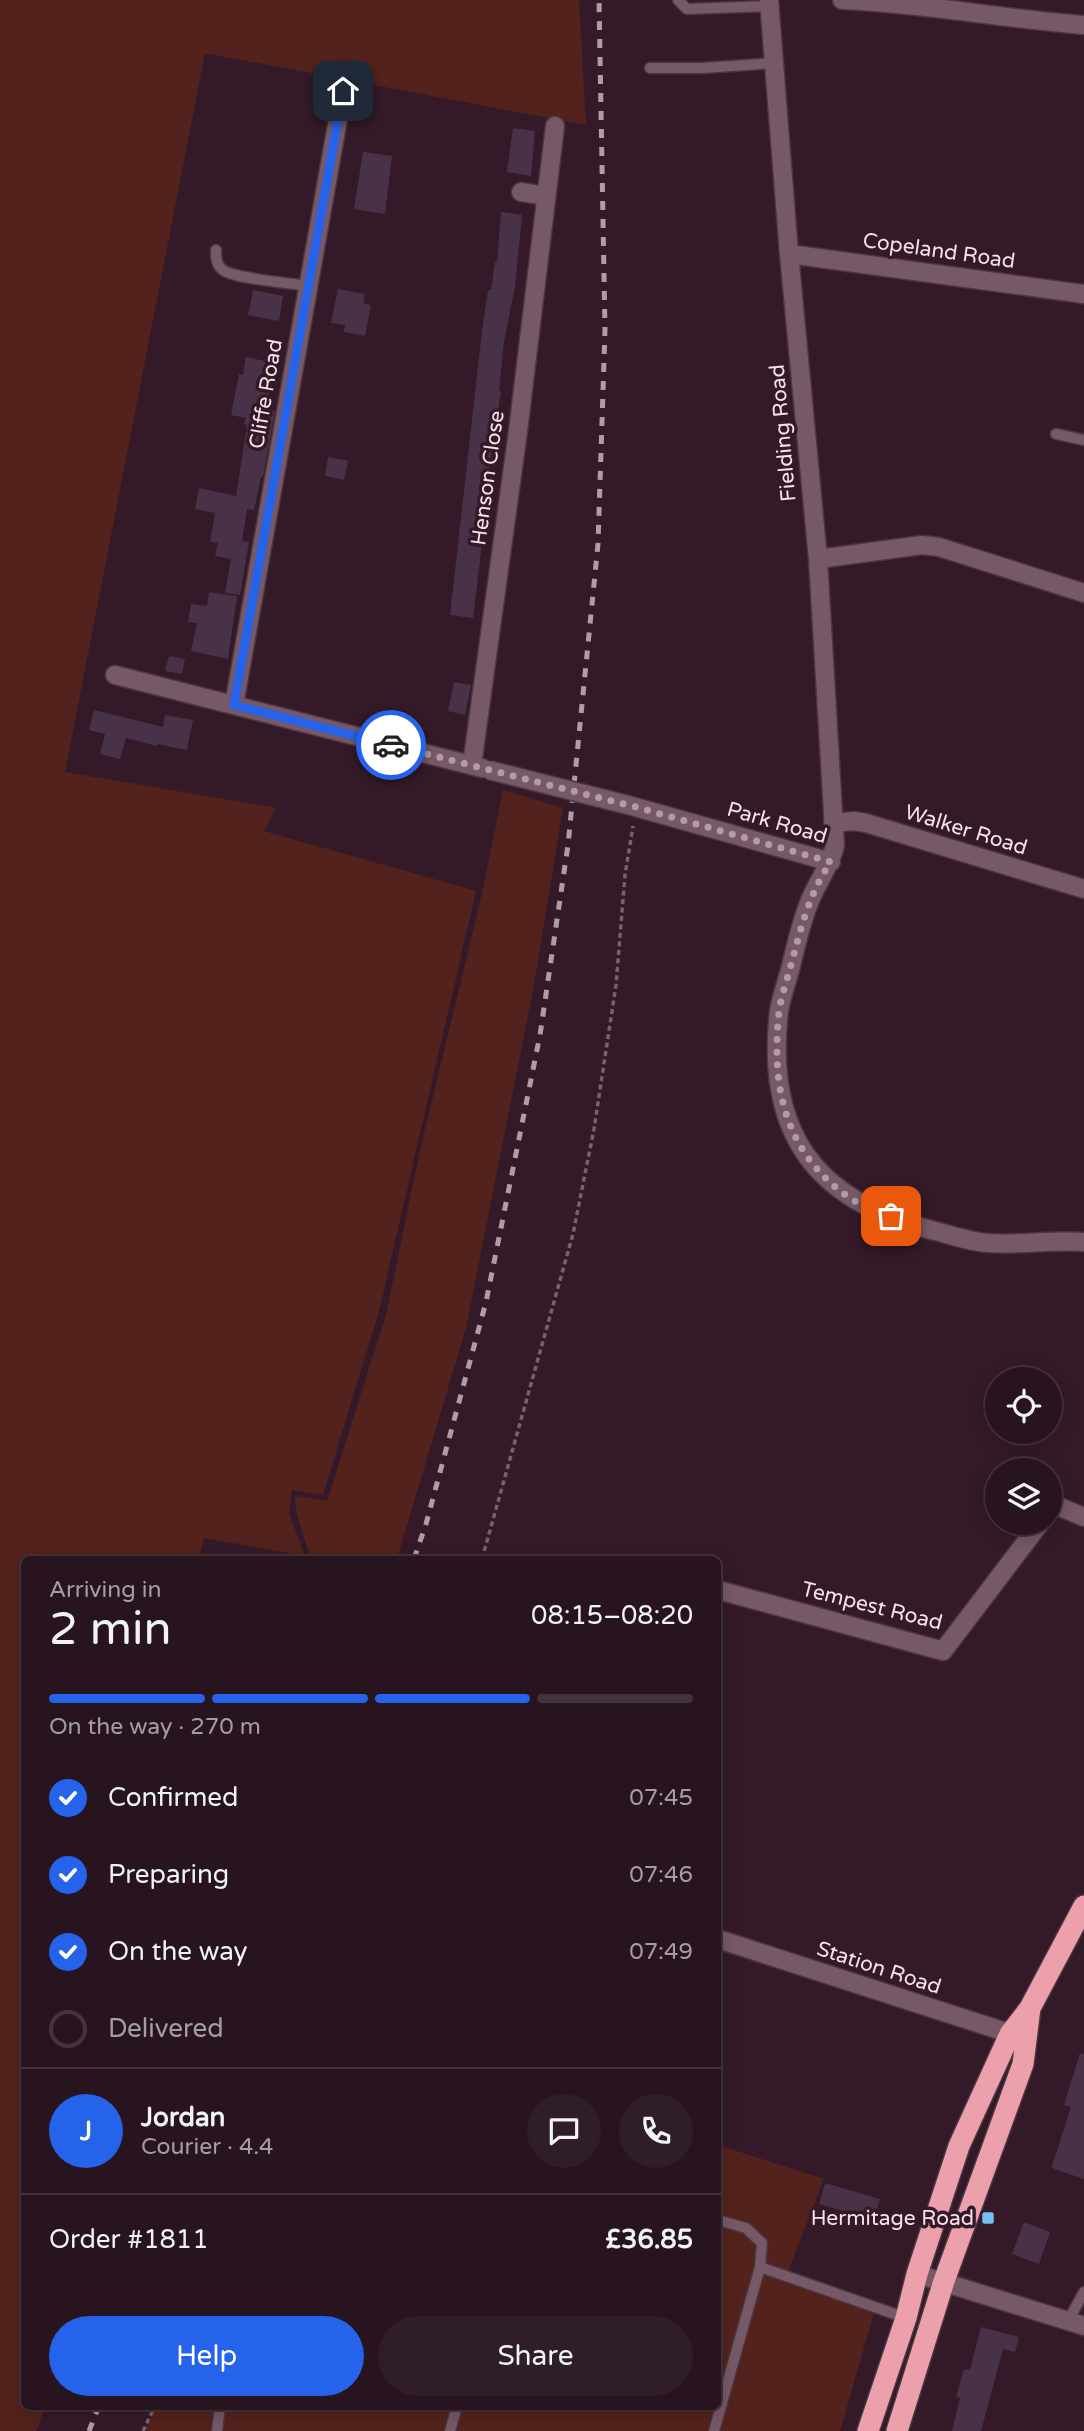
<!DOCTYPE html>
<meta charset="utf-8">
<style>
:root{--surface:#27141e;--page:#2f1d27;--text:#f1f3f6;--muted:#a49ea4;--line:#43333c;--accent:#2563eb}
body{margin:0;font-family:"Varela Round",sans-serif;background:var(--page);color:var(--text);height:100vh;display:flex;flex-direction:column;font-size:26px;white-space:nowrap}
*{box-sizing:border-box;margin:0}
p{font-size:23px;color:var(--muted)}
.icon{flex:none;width:38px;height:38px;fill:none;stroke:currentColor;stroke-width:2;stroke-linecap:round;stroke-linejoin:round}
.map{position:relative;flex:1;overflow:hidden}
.details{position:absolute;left:21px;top:1556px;width:700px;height:854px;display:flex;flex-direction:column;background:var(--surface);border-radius:10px;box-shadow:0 4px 18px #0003,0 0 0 2px var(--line)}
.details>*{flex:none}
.buttons{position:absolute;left:985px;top:1367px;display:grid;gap:14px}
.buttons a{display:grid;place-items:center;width:77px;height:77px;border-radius:50%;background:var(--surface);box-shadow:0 4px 18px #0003,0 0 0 2px var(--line);font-size:35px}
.pin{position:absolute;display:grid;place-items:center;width:60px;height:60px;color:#fff;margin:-30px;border-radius:14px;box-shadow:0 4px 10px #0006}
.courier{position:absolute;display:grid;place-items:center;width:70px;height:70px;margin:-35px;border:5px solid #2563eb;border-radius:50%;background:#fff;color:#222;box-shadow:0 2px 9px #0007}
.head em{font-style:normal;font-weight:600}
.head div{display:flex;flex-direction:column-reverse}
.head{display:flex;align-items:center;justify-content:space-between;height:119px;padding:0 28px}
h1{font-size:46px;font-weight:600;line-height:52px}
.bar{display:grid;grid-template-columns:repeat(4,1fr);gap:10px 7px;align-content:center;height:84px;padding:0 28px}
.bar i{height:9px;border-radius:5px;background:var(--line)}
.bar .active{background:var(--accent)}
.bar p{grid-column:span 4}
.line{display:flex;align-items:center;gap:18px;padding:0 28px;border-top:2px solid var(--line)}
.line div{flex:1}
.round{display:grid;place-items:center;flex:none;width:74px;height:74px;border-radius:37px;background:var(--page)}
ol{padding:0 28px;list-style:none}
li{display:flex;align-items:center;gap:21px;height:77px}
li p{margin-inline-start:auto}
li .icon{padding:7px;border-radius:50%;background:var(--accent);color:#fff;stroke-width:4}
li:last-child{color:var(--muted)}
li i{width:38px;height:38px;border:4px solid var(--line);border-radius:50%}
.primary-button{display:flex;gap:14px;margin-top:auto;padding:14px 28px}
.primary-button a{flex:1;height:80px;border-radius:42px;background:var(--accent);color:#fff;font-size:28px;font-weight:600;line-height:80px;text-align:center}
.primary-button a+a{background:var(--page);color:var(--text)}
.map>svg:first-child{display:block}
.green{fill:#54221c}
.building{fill:#483247}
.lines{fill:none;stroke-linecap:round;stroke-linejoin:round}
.lane-casing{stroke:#4a3540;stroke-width:13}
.street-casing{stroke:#4a3540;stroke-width:21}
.highway-casing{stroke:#4a3540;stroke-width:24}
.path{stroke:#78616d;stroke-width:3.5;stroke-dasharray:5 3.5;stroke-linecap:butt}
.lane{stroke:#775867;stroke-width:10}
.street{stroke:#775867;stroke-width:18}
.highway{stroke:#eba0ac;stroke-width:21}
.rail{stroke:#b09ca6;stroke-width:5;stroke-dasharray:9 9;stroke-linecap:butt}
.street-bridge-casing{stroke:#4a3540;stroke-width:21;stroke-linecap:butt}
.street-bridge{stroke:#775867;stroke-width:18}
.done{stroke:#b19ca6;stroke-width:7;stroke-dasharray:0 12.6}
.route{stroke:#2563eb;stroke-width:9}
.poi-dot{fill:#78bff7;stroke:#341a28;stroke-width:2.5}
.labels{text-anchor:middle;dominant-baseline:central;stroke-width:7;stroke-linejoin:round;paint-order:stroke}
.street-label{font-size:21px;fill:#f4e2ea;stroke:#341a28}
.poi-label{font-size:21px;fill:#f4e2ea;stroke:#341a28;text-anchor:end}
</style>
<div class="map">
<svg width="1084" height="2431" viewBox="0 0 1084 2431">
<rect width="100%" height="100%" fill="#341a28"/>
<path class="green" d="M0 0H579L586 125 205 53 65 772 276 808 264 831 476 891 379 1311 323 1495 292 1490 289 1513 305 1556 204 1538 199 1559H24V2406H46L36 2431H0Z
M503 790 563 808 534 985 466 1328 397 1559H311L296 1512 295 1496 327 1501 386 1315 419 1155 482 894Z
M718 2145 824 2179 784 2282 874 2313 840 2431H145L157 2406H718Z"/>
<path class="building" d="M513 128 535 131 531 176 507 172Z
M363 152 392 156 385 214 354 209Z
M501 212 522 215 515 286 504 342 499 391H501L489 469H491L473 618 450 615 482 331 488 290H491L495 262H497Z
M338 289 365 294 363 303 371 305 365 336 344 332 345 325 331 323Z
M253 290 283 296 279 321 248 315Z
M246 357 270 362 266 380 272 381 266 410 275 411 263 477H261L254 510 247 509 242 541 249 542 240 595 225 593 231 559 215 556 218 543 210 542 215 513 195 509 199 488 236 496 247 425 244 424 246 418 231 415 239 374 243 375Z
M328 457 348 461 344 480 325 476Z
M209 592 237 596 228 659 191 651 197 623 188 622 191 604 207 606Z
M169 656 185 659 182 674 165 671Z
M454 682 471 685 465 715 448 711Z
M94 710 163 727 165 715 193 720 187 750 157 744V746L126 738 120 759 100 754 105 734 89 730Z
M1080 2053 1084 2054V2179L1054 2169 1052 2166 1071 2107 1064 2105Z
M825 2183 880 2199 874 2220 819 2204Z
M1024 2222 1050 2232 1039 2264 1012 2254Z
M981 2327 1019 2337 1015 2352 1003 2349 981 2431H952L960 2398 956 2397 964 2369 970 2370Z"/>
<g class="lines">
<defs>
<path id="lane" d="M678 0 687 9 770 6
M650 68H703L774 63
M216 250C216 257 216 265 223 270 235 279 291 283 308 286
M1056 434 1084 440
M760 2267 906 2318
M1068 2321 1084 2292
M217 2431 220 2406
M450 2431 457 2406
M714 2431 760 2267 762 2243 746 2228 718 2220"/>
<path id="street" d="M769 0 789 254 818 559 835 846C830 865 819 880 811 898 801 921 796 946 790 970 786 984 781 998 779 1011 765 1132 814 1200 931 1230 949 1234 969 1242 988 1243 1020 1245 1052 1240 1084 1242
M842 0C923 3 1003 19 1084 25
M521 192 546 196
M789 254 1084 294
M818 559 922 545 939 547 1084 593
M115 675 482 768
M234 705 343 91
M472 765 518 431 555 126
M628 805 831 862
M833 823 854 821 866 823 1084 889
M1050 1510 1055 1505 1084 1517
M718 1590 943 1651 1041 1522
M718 1939 1021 2037
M917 2274 1084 2326"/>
<path id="highway" d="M868 2431 906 2318 917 2274 959 2146 1010 2034 1030 2008 1084 1906
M897 2431 944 2281 1023 2064 1030 2008"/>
</defs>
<use href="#lane" class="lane-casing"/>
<use href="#street" class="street-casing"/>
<use href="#highway" class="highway-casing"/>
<path class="path" d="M482 1559 573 1234 594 1129 616 985 625 875 633 826
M143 2431 155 2406"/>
<use href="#lane" class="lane"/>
<use href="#street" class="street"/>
<use href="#highway" class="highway"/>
<path class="rail" d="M414 1559 426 1524 486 1302 540 1035 568 845 598 544 605 330 599 0
M89 2431 99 2406"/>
<defs>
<path id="street-bridge" d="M489 770 628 805"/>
</defs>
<use href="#street-bridge" class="street-bridge-casing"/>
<use href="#street-bridge" class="street-bridge"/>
</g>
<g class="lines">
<path class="done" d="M391 745 636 807 831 862C809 893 801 928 791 965 787 980 781 996 779 1012 771 1085 784 1151 847 1196 859 1205 877 1210 891 1216"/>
<path class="route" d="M343 91 234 705 391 745"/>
</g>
<rect class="poi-dot" x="981" y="2211" width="14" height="14" rx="3.5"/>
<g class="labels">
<g class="street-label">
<text transform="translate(939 251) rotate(8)">Copeland Road</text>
<text transform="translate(266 394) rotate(-80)">Cliffe Road</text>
<text transform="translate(783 433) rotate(-95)">Fielding Road</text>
<text transform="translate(488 478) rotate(-82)">Henson Close</text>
<text transform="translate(777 823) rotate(16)">Park Road</text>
<text transform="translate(966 830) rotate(17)">Walker Road</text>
<text transform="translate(872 1606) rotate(14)">Tempest Road</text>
<text transform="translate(879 1968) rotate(18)">Station Road</text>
</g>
<g class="poi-label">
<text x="974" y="2218">Hermitage Road</text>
</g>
</g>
</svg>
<div class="buttons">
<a><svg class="icon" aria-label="locate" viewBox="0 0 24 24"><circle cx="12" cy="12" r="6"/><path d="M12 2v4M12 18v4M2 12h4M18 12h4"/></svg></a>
<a><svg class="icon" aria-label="layers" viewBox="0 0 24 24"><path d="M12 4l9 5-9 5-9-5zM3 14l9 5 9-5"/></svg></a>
</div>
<div class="pin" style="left:891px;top:1216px;background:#ea580c"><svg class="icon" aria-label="bag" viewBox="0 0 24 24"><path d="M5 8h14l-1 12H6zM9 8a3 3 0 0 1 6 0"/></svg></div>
<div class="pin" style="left:343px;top:91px;background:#1f2937"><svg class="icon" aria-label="home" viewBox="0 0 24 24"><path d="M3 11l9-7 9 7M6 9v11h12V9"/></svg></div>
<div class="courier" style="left:391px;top:745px"><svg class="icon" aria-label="car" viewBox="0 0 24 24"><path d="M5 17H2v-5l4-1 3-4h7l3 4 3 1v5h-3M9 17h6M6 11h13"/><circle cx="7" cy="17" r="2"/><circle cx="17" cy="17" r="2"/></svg></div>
<section class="details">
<div class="head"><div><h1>2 min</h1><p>Arriving in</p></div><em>08:15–08:20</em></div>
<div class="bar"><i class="active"></i><i class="active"></i><i class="active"></i><i></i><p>On the way · 270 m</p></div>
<ol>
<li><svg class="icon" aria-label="check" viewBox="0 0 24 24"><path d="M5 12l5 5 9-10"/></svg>Confirmed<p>07:45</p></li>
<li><svg class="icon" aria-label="check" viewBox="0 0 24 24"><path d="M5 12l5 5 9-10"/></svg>Preparing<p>07:46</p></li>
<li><svg class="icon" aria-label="check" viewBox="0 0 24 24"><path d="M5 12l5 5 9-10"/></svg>On the way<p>07:49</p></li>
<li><i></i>Delivered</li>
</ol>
<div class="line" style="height:126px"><b class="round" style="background:var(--accent);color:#fff">J</b><div><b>Jordan</b><p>Courier · 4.4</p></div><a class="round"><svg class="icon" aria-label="chat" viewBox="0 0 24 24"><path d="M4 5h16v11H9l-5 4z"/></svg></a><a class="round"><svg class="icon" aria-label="phone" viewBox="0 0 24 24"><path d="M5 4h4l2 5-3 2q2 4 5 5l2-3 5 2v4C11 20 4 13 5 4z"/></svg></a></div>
<div class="line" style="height:91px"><div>Order #1811</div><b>£36.85</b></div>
<div class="primary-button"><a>Help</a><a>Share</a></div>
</section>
</div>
